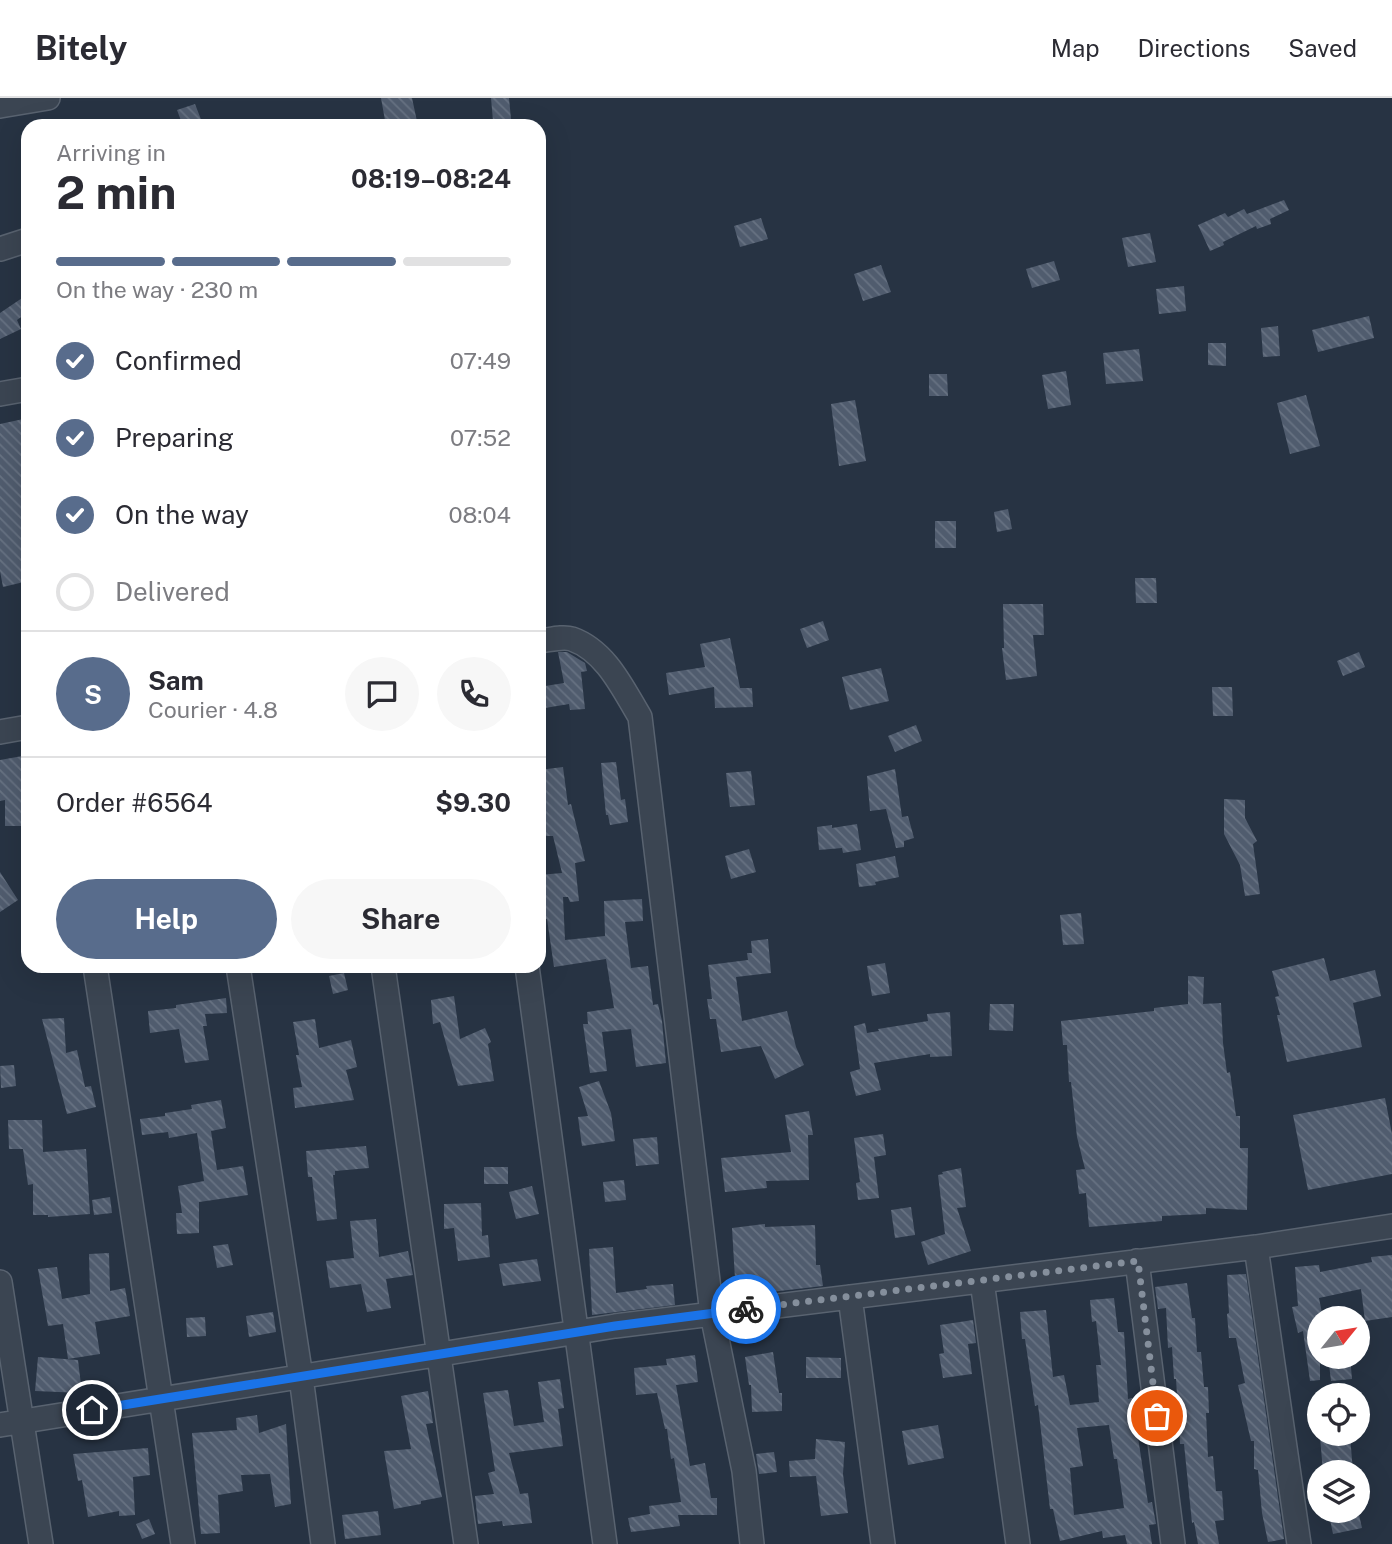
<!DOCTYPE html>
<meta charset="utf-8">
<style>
:root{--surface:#fff;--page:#f7f7f7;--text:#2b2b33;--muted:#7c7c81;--line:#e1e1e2;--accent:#586c8c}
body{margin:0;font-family:"Public Sans",sans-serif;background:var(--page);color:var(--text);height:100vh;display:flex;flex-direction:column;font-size:26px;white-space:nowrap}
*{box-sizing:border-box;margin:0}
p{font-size:23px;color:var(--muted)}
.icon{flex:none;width:38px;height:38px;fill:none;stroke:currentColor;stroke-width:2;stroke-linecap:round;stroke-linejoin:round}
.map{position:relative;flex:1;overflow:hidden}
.sheet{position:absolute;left:21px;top:21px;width:525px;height:854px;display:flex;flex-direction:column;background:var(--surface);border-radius:21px;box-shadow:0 7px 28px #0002}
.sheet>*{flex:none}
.needle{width:46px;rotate:60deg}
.buttons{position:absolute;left:1307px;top:1208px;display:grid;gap:14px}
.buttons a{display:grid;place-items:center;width:63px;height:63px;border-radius:50%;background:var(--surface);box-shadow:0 7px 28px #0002;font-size:35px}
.pin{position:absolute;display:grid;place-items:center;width:60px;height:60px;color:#fff;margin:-30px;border:4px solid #fff;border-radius:50%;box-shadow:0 2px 7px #0007}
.courier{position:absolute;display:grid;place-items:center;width:70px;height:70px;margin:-35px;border:5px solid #1a73e8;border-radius:50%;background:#fff;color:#222;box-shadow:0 2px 9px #0007}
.head em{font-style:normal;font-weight:700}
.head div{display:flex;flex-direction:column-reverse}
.head{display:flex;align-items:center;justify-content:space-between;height:119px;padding:0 35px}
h1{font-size:46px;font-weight:700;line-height:52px}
.bar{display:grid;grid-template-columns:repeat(4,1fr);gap:10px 7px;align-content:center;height:84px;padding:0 35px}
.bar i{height:9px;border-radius:5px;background:var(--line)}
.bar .selected{background:var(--accent)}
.bar p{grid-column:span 4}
.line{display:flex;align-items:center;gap:18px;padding:0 35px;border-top:2px solid var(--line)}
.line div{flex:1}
.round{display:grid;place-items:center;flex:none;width:74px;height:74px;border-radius:37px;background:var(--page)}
ol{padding:0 35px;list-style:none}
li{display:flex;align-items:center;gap:21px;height:77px}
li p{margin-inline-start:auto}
li .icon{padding:7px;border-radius:50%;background:var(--accent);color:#fff;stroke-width:4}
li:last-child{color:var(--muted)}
li i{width:38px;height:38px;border:4px solid var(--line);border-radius:50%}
.primary-button{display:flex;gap:14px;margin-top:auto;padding:14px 35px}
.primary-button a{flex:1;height:80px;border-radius:42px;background:var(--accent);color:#fff;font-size:28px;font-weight:700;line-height:80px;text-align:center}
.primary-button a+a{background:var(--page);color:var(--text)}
header{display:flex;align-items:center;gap:42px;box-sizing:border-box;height:98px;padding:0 35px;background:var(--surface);border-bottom:2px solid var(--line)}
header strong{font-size:33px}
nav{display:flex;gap:38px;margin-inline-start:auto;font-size:24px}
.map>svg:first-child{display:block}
.building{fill:url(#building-back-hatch);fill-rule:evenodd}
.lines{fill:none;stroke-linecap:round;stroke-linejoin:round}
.minor-casing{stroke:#596370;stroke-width:26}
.minor{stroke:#3b4552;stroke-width:23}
.done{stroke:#858f9c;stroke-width:7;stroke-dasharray:0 12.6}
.route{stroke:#1a73e8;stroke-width:9}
</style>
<header>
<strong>Bitely</strong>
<nav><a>Map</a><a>Directions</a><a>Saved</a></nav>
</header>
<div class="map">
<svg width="1392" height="1446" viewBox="0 0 1392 1446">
<defs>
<pattern id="building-back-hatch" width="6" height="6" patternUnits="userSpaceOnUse" patternTransform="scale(1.75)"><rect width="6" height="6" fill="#505c6e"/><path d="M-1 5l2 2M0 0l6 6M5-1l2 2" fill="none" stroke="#677282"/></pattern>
</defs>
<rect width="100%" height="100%" fill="#273343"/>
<path class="building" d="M381 0H412L418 28H386Z
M491 0H509L511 21 493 23Z
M195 6 202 24 183 28 177 12Z
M1284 102 1289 112 1270 121 1271 126 1257 131 1256 128 1223 144 1224 147 1210 153 1198 127 1225 115 1228 119 1244 111 1247 116Z
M761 120 768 141 740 149 734 128Z
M1150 135 1156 164 1128 169 1122 140Z
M1054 163 1060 182 1032 190 1026 171Z
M881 167 891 194 863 203 854 176Z
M1184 188 1186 213 1159 216 1156 191Z
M28 196V214L17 222 21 231 0 241V215Z
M1369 218 1374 240 1318 254 1312 232Z
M1278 228 1280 258 1263 259 1261 230Z
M1208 245H1226V268L1208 267Z
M1139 251 1143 283 1106 286 1103 255Z
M1066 273 1071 307 1048 311 1042 277Z
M929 276H947L948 298H929Z
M1306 297 1320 348 1290 356 1277 305Z
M855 302 866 363 839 368 831 306Z
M28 320V483L3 489 0 473V326Z
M1008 411 1012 431 997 434 994 414Z
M935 423H956V450H935Z
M1135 480H1156L1157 505H1136Z
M1003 506H1043L1044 537H1033L1037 578 1006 582 1002 550H1004Z
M823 523 829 542 807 550 800 531Z
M730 540 740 590H752L753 609 715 610 714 589 669 597 666 575 705 569 700 546Z
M558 554H567L585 565 587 573 581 574 585 611 570 612 569 606 539 611V589L564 585Z
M1359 554 1365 569 1343 578 1337 563Z
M881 570 889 603 850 612 842 579Z
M1212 589H1232L1233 618H1213Z
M916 627 922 643 895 654 888 638Z
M28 657V728H5V702L0 703V662Z
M616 664 621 702 625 701 628 724 610 727 608 717H606L601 665Z
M563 669 568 707 571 706 585 763 575 765 579 803 570 804 568 799H563L565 842 605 838 604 803 642 801 643 823 625 824 631 870 648 868 653 907 658 906 662 923 666 965 636 969 631 931 602 934 607 973 590 975 583 926H588L587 914 614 910 606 861 554 869 547 821 542 822 539 802V777L562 775 553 738H539V672Z
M895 671 902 719 908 718 914 740 904 743V749L896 750 886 711 870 713 867 678Z
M751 673 755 707 730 709 726 675Z
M1224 701 1245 702V720L1257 743 1253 746 1260 796 1245 798 1240 767 1224 736Z
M857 726 861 752 843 755 842 750 819 752 817 729 832 727V730Z
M749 751 756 774 731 781 725 758Z
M895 758 899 779 875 784 876 787 859 789 856 766Z
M0 774 18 802 0 814Z
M1081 815 1084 846 1063 847 1060 817Z
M768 841 771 875 736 879 742 923 787 913 796 949 804 967 775 981 761 948 721 954 716 921H710L707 901H712L708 867 748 862 747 855H752L751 843Z
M1324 860 1330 883 1375 872 1381 898 1353 905 1362 949 1287 964 1277 917H1280L1275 899 1279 898 1272 873Z
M885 865 890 895 872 898 867 868Z
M344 875 348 892 333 896 329 878Z
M1188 878 1204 879 1203 906 1221 905 1223 945 1227 975 1230 974 1236 1018H1240V1050H1248L1247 1112 1206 1110V1116L1162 1118V1123L1089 1129 1086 1095 1079 1096 1076 1072 1085 1071 1077 1039 1071 984H1069L1067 947H1063L1061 923 1154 913V910L1188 906Z
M454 898 460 941 485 930 491 944 488 946 494 983 458 988 440 924 433 926 431 902Z
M226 900 227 915 205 916 207 928H203L209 962 185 965 179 931 150 935 148 913 176 910V907Z
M990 906H1014L1013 933 989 932Z
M950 914 952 958 930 959V956L874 965 881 992 856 998 850 974 860 971 854 928 865 925 867 935 879 933 878 931 928 923 927 916Z
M64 920 66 955 77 952 85 989 91 988 96 1009 67 1016 42 921Z
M315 921 319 950 351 942 357 969 346 972 354 1002 295 1010 293 990 302 989 296 957H299L293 924Z
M14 967 16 988 1 990 0 968Z
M599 983 611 1015 615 1043 582 1048 578 1019 588 1018 579 989Z
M1385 1000 1392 1036V1076L1308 1092 1293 1017Z
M221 1002 226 1030 211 1033 217 1072 243 1068 248 1097 199 1104V1135L177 1136 176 1115H182L178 1088 204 1083 197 1035 169 1040 168 1034 142 1037 140 1021 165 1018V1015L192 1011 191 1007Z
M809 1013 813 1037H808L809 1082 766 1083 767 1090 725 1094 721 1060 791 1054 785 1017Z
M8 1022H42L43 1054 86 1051 90 1116 48 1119V1117H33V1086L28 1087 23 1051H9Z
M883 1036 886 1057 874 1059 879 1100 858 1102 856 1085 860 1084 854 1040Z
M657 1039 659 1066 636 1068 633 1041Z
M366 1048 369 1070 335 1073V1077H333L337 1121 317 1123 312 1079H308L306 1053Z
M484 1069H508V1086H484Z
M961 1070 966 1109 957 1110 971 1153 928 1167 921 1144 945 1136 938 1077 943 1076 942 1074Z
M624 1082 626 1102 605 1104 603 1084Z
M532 1088 539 1116 516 1121 509 1094Z
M110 1099 112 1115 94 1117 92 1102Z
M481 1105 482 1138 488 1137 490 1159 458 1163 454 1130 444 1131V1106Z
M911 1109 915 1137 895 1140 891 1112Z
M376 1121 379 1159 408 1153 413 1177 386 1181 391 1210 367 1214 361 1186 330 1190 326 1163 354 1160 350 1123Z
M765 1126V1129L815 1127 816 1167H820L823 1188 736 1198 732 1130Z
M228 1146 233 1167 217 1170 213 1148Z
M613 1149 616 1195 647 1191 646 1188 673 1186 675 1207 592 1217 589 1151Z
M109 1155 110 1193 125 1190 130 1218 95 1224 100 1256 68 1261 63 1226 48 1228 38 1171 57 1169 62 1201 90 1196 89 1156Z
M1392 1157V1219L1365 1223 1361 1191 1319 1200 1323 1220H1320V1282L1310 1283 1303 1233 1298 1235 1292 1209 1298 1208 1295 1169 1319 1167 1320 1174 1372 1164 1371 1159Z
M537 1161 541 1183 503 1188 499 1166Z
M1246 1176 1284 1441 1268 1444 1262 1415 1258 1372 1254 1371V1343H1251L1238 1287 1245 1285 1236 1240H1229L1227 1216 1229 1215 1227 1177Z
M1187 1185 1192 1220H1195L1197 1254H1201L1204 1289H1208L1209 1315H1206L1208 1359 1213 1358 1216 1393H1222L1224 1422 1215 1423 1219 1446H1198L1194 1424 1192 1425 1184 1346H1180L1176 1281H1174L1172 1249 1168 1250 1166 1210 1158 1211 1155 1189Z
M1114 1200 1118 1234H1124L1128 1301 1132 1300 1148 1405 1152 1404 1156 1426 1149 1427 1152 1446H1127L1125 1437 1103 1440 1102 1433 1060 1443 1053 1411H1050L1038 1307 1035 1308 1025 1241H1022L1020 1214 1046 1212 1053 1279 1064 1277 1070 1307 1099 1304 1096 1267H1101L1096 1223 1092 1224 1090 1202ZM1109 1327 1114 1361H1117L1124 1410 1074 1417 1070 1370 1083 1368 1077 1330Z
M273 1214 276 1234 249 1239 246 1218Z
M205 1219 206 1238 187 1239 186 1220Z
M973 1222 976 1245 968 1246 972 1276 943 1280 939 1256 944 1255 940 1227Z
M773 1254 779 1295H782V1313L752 1314 751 1287H749L745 1259Z
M695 1257 698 1284 676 1287 690 1368 705 1365 711 1400H717V1417H678L680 1428 631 1434 628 1420 650 1416 649 1408 681 1404 674 1360 671 1361 667 1331H665L657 1295 636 1297 634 1270 667 1267 666 1261Z
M1328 1258H1350L1352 1281 1331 1283Z
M38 1259 78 1262 82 1295 35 1293Z
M806 1259 841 1260V1280H806Z
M560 1281 564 1310 558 1311 563 1348 509 1355 520 1396 528 1395 532 1425 503 1428 502 1423 478 1426 475 1398 494 1396 488 1375 495 1373 483 1295 508 1292 514 1328 544 1324 538 1284Z
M428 1293 433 1325 426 1326 442 1399 421 1403V1406L394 1411 384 1353 411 1351 401 1298Z
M257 1317 259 1335 286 1326 291 1406 275 1409 270 1376 241 1377 243 1393 218 1397 220 1435 201 1436 192 1335 237 1332 236 1320Z
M938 1327 944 1360 908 1367 902 1333Z
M1350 1337 1353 1374H1323L1320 1339Z
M816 1341 845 1344 843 1376 848 1415 821 1418 816 1378 790 1379 789 1363 815 1361Z
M148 1350 150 1377 133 1379 135 1417 119 1418V1413L88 1419 82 1382 78 1383 73 1356Z
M774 1354 777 1374 759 1376 756 1356Z
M1328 1412H1358L1362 1430 1333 1436Z
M378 1413 381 1437 345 1441 342 1417Z
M149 1421 155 1436 142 1441 136 1426Z"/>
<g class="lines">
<defs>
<path id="minor" d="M0 8 48 0
M0 151 28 142
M0 296 28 291
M539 543C549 542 563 538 572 541 606 553 623 591 640 619L712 1216 744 1373 752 1446
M0 634 28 629
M95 868 183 1446
M238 868 301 1279 323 1446
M383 868 466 1446
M527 868 605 1446
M1256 1149 1299 1446
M1137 1163 1173 1446
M982 1183 1018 1446
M0 1184 41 1446
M850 1199 883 1446
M0 1327 615 1228 1256 1149 1392 1128"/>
</defs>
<use href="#minor" class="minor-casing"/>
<use href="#minor" class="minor"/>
</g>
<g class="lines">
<path class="done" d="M746 1211 1138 1163 1157 1318"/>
<path class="route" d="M92 1312 615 1228 746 1211"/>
</g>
</svg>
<div class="buttons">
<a><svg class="needle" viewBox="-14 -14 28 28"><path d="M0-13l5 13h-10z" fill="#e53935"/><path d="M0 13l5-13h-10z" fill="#7c7c81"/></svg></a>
<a><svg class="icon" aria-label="locate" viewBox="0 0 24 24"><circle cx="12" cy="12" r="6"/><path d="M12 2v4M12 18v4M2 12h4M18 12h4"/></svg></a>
<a><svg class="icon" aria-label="layers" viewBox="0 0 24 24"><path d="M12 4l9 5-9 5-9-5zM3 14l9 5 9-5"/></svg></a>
</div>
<div class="pin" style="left:1157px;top:1318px;background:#ea580c"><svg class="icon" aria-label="bag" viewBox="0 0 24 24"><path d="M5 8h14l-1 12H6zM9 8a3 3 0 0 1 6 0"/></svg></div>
<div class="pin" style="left:92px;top:1312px;background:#1f2937"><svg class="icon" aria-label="home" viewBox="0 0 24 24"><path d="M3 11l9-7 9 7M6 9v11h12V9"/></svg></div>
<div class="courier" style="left:746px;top:1211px"><svg class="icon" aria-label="bike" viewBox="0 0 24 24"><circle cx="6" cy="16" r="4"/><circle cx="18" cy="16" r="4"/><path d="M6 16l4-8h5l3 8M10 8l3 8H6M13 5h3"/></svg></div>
<section class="sheet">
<div class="head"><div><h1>2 min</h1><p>Arriving in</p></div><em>08:19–08:24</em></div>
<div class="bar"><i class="selected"></i><i class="selected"></i><i class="selected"></i><i></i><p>On the way · 230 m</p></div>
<ol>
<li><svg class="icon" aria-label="check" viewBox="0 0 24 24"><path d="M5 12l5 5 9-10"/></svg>Confirmed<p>07:49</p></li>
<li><svg class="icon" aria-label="check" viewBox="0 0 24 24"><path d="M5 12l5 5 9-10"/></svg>Preparing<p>07:52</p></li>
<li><svg class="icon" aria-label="check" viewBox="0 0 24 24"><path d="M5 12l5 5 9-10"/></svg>On the way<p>08:04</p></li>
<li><i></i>Delivered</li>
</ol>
<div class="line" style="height:126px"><b class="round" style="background:var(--accent);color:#fff">S</b><div><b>Sam</b><p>Courier · 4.8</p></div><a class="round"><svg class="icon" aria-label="chat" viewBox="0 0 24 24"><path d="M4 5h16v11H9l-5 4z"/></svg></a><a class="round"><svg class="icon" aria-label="phone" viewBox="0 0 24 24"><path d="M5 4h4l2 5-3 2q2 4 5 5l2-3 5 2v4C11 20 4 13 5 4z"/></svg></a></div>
<div class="line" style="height:91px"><div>Order #6564</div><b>$9.30</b></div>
<div class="primary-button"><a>Help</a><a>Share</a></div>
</section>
</div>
